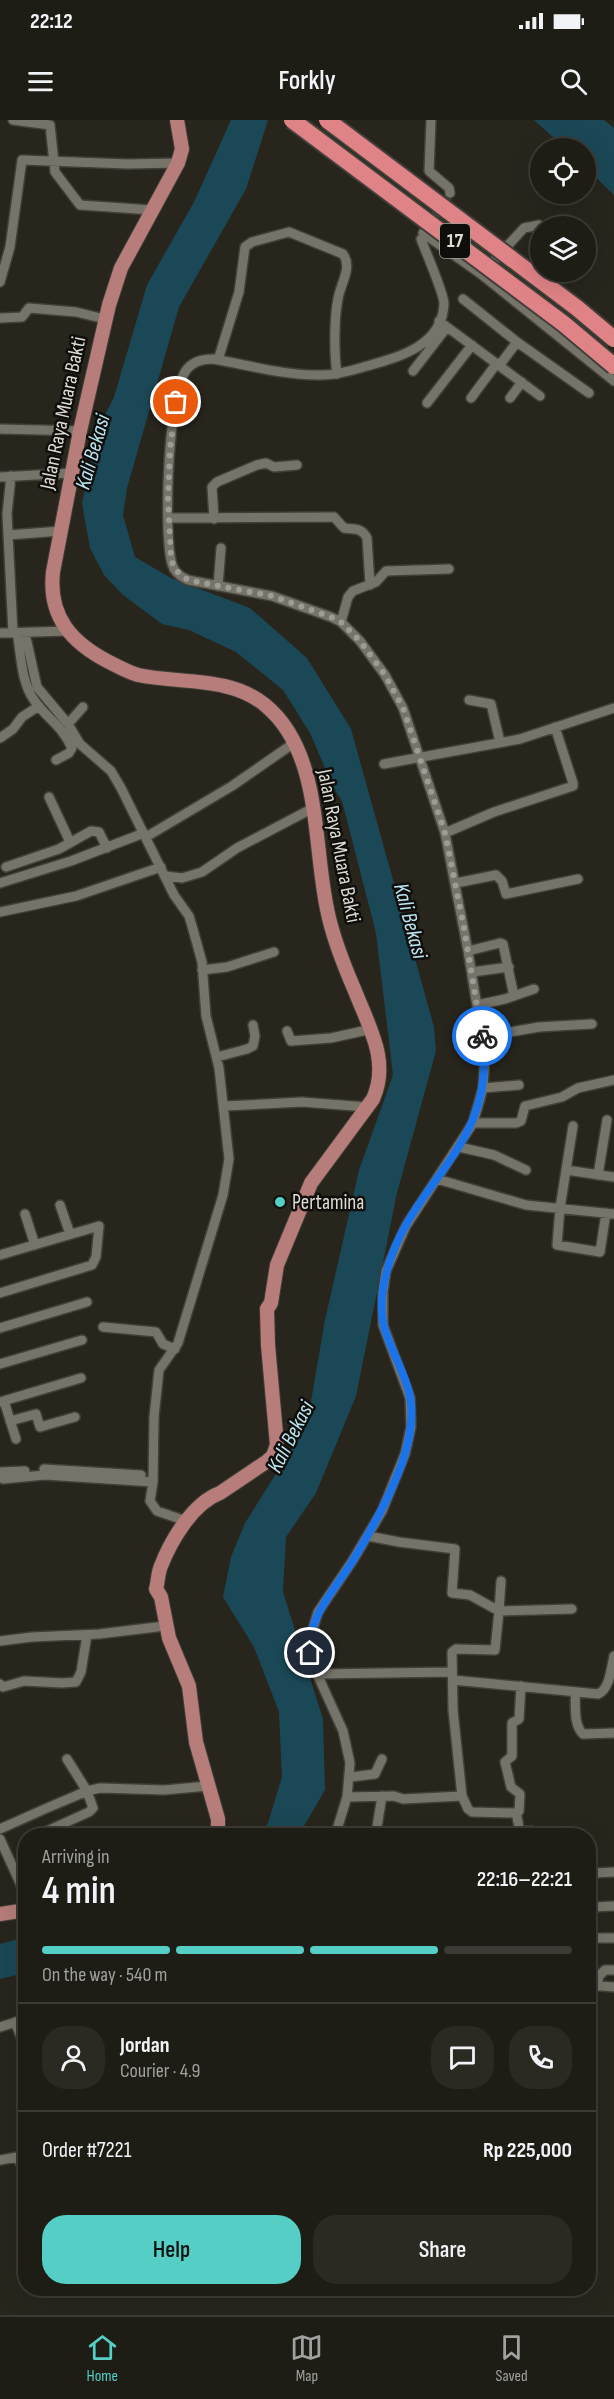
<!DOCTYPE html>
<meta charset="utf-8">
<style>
:root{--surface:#1d1c15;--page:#2a2922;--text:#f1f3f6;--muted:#a0a1a0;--line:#3b3a34;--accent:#55cec5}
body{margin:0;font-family:"Sofia Sans Condensed",sans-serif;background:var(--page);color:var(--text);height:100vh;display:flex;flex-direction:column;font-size:22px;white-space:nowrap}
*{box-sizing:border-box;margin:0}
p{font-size:20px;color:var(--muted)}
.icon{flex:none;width:33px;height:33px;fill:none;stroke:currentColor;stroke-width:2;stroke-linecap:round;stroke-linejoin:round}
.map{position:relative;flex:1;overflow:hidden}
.side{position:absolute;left:18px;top:1708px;width:578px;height:468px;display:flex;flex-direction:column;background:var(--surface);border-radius:24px;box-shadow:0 6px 24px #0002,0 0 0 2px var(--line)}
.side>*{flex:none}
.buttons{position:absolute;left:530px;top:18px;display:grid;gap:12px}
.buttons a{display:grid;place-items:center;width:66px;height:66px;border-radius:50%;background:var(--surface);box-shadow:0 6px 24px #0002,0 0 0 2px var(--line);font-size:30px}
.pin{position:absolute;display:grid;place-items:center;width:51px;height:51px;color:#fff;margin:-26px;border:3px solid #fff;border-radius:50%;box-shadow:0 2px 6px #0007}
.courier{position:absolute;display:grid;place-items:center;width:60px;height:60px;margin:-30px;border:4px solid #1a73e8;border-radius:50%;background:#fff;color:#222;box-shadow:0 2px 8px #0007}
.overview em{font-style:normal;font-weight:600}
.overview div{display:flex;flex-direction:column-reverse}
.overview{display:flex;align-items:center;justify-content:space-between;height:102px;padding:0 24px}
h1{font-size:39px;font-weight:600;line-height:45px}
.bar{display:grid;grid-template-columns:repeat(4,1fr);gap:9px 6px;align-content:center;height:72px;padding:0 24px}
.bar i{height:8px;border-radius:4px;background:var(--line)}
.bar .active{background:var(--accent)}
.bar p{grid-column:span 4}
.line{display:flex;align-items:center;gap:15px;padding:0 24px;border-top:2px solid var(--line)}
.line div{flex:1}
.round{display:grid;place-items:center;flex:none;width:63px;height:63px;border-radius:24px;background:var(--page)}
.primary-button{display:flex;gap:12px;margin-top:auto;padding:12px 24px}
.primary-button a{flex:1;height:69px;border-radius:24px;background:var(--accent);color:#111;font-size:24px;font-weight:600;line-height:69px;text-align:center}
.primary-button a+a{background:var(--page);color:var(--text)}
.status{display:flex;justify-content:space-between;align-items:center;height:42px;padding:0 30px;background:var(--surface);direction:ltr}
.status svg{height:16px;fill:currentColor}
header{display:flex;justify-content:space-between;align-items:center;height:78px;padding:0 24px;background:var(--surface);font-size:27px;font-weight:600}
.tab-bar{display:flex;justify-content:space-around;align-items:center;height:84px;border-top:2px solid var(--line);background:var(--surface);font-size:16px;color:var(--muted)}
.tab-bar a{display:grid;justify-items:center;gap:3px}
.tab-bar .active{color:var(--accent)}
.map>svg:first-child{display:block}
.water{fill:#1b4856}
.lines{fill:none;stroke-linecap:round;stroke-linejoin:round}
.street-tunnel{stroke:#424038;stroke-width:9;stroke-dasharray:9 4.5;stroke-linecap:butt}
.street-casing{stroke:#413f38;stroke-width:12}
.primary-casing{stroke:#413f38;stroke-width:16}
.street{stroke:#767469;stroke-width:9}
.primary{stroke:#b67d7a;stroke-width:14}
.highway-bridge-casing{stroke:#413f38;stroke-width:20;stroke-linecap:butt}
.highway-bridge{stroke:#e08386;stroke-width:16}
.done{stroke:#9d9c95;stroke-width:6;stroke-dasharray:0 10.8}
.route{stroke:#1a73e8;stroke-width:8}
.poi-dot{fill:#55cec5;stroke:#0f0e0a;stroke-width:2}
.labels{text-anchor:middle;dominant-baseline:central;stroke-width:5;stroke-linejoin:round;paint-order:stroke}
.shield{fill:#0f0e0a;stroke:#9f9e99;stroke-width:1.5}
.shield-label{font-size:20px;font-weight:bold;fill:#dddcd6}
.street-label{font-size:21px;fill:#dddcd6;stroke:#0f0e0a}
.poi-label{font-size:21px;fill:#dddcd6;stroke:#0f0e0a;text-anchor:start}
.water-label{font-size:22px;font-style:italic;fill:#bce5f4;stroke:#0f0e0a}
</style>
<div class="status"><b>22:12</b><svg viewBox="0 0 49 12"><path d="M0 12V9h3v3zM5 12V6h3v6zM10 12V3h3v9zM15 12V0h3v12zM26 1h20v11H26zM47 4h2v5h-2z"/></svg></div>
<header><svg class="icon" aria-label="menu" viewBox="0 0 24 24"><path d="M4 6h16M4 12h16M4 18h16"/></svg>Forkly<svg class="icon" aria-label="search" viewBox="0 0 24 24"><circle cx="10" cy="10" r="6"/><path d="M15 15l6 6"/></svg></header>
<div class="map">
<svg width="614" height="2195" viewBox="0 0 614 2195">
<rect width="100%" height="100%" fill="#27251c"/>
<path class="water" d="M231 0H268L246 69 179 187 127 368 123 395 135 437 171 458 250 488 307 538 351 609 434 907 436 931 397 1073 356 1276 316 1373 286 1417 283 1472 323 1599 325 1670 298 1716H257L268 1703 282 1657 279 1592 254 1527 223 1477 231 1437 245 1403 307 1304 325 1200 359 1050 393 955 376 813 342 681 334 669 310 613 283 570 236 532 189 510 162 504 123 475 104 455 90 428 82 383 100 305 114 277 147 165 194 82Z
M534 0H604L614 8V75L585 47V28H565Z
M25 1817V1853L0 1859V1824Z"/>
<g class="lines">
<path class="street-tunnel" d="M428 107 450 73"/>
<defs>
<path id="street" d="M13 0 50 5 55 52 80 85 152 90
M431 0 429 51 449 68 450 73
M423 113 481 154 614 261
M487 148 524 108 539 105
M0 162 10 127 22 40 128 44 178 43
M463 179 517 222 499 246
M0 198 22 197 29 188 76 192 105 199
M439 201 540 276
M517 222 589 273
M218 240 239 172 245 127 252 122 289 112 343 134C353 148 340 164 338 179 334 198 334 234 337 254
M413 251 447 207
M471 278 497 243
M510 278 522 262
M427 283 472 225
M0 309 80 311
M11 356 7 394 13 513
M0 357 72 353
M168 398 334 397 344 408C355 410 361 407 367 418L370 465
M214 399 212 367 217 362 257 345 266 343 274 347 297 345
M8 415 61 411
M218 466 221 428
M341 502 348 477 353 471 376 462 386 451 449 449
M17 512C21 534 21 562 34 580 48 600 60 603 72 628L69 633 56 640
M0 513 69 511
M25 513 37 567 68 604 80 624 111 651 121 668 174 775 189 796 194 813 202 842 206 896 219 948 229 1039 223 1075 178 1223 159 1250 154 1297 153 1362 150 1381 157 1391 186 1401
M469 580 491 584 500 622
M68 604 83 587
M0 618 13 609 22 597 39 586
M384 644 520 619 614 588
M49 677 70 722
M445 713 494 692 573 666V663L555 607
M146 717 232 666 294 623
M6 747 59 729 91 711 99 712 107 728
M166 756 182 758 202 752 237 728 313 688
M0 763 71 741 144 713
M456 763 496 755 502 761 506 774 578 759
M0 792 76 776 161 747
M468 831 500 823 503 824 514 876
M202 850 227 847 274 832
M472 852 509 847
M477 885 505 879 534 869
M287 911 291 921 331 918 372 909
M482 917 539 907 592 904
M217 937 247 929 253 926 255 916 253 905
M483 968 519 965
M225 986 302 982 367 987
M473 1003H516L521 1001 525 986 562 977 578 968 614 960
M573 1006 560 1088 557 1125 600 1132 606 1093
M459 1027 494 1035 526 1050
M566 1050 614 1057
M598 1055 607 1000
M437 1059 526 1085 614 1094
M60 1085 70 1114
M25 1094 35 1125
M0 1135 99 1106 96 1137 92 1145 0 1173
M103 1207 156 1212 163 1224 175 1229
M0 1208 87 1182
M0 1244 82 1220
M4 1281 16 1319
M0 1282 81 1258
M10 1301 36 1294 40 1307 75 1297
M44 1349 141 1355
M0 1352 25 1351
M0 1356 3 1359 45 1355 153 1362
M368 1416 399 1422 455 1429 452 1473 470 1475 499 1491 501 1461
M0 1521 32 1517 99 1514 165 1506
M316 1554 452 1552
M453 1560 598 1574C610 1569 611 1548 614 1536
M0 1564 3 1567 24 1561 62 1563 76 1562 81 1552 87 1515
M575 1572C576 1586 573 1604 583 1614L614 1613
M351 1657 375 1654 382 1639
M347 1677 394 1676 403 1679 462 1676
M516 1695 519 1691 520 1674 511 1667 505 1642 512 1636V1603L519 1599 521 1566
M0 1709 47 1688 87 1671 100 1668 164 1670 208 1666
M376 1713 382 1676
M36 1716 89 1692 93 1688 87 1671 67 1639
M335 1716 347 1677 350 1643 343 1611 313 1545 310 1518 318 1492 353 1440 382 1391 405 1334 411 1307 410 1278 383 1205V1172L386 1151 406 1106 473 1003 483 968 485 935 468 831 445 713 403 588 385 555 360 521 341 502 331 497 272 476 188 460C181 457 174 452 172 444 163 413 168 279 185 252 191 242 202 239 213 239 248 245 286 256 322 255 338 255 353 250 367 246 399 237 442 226 444 184 444 173 426 133 421 119
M533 1716 531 1711C513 1713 522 1704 515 1693L472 1692 468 1689 462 1676 453 1590 452 1532 456 1529 495 1530 499 1491 572 1489
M0 1719 26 1776
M26 1722V1728
M594 1753 614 1752
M593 1787 614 1786
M594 1818H614
M588 1865 614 1867
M597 1866 599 1856 605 1850H614
M15 1902 26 1929
M0 1907 26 1899
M0 2040 17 2037 26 2053"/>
<path id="primary" d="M177 0 182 29 178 43 121 148 109 185 80 311 53 452C48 497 72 523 109 542 119 547 128 552 138 555 180 564 230 556 265 585 324 633 312 731 329 798 335 823 345 848 355 871 369 907 390 941 373 979L311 1063 277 1145 271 1183 267 1189 268 1225 277 1325 273 1336 266 1342 220 1373C193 1383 171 1420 161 1446 158 1452 158 1462 156 1469L161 1477 169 1518 189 1566 196 1622 218 1699V1716
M0 1794 26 1790"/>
</defs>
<use href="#street" class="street-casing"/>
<use href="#primary" class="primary-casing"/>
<use href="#street" class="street"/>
<use href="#primary" class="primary"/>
<defs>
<path id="highway-bridge" d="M292 0 564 204 614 246
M327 0 577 188 614 219"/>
</defs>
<use href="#highway-bridge" class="highway-bridge-casing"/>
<use href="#highway-bridge" class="highway-bridge"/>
</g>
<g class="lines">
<path class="done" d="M176 282 170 329 168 380 171 438 174 449 188 460 272 476 331 497 341 502 360 521 385 555 403 588 445 713 464 808 482 916"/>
<path class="route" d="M310 1533C307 1495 337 1468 355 1437 373 1407 390 1377 402 1343 409 1323 414 1298 410 1276 405 1254 393 1234 386 1213 379 1194 382 1169 387 1150 412 1059 499 1025 482 916"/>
</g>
<circle class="poi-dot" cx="280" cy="1082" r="6"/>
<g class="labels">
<rect class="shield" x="440" y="104" width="30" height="34" rx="4.5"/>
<g class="shield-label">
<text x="455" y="121">17</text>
</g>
<g class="street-label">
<text transform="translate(63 293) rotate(-78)">Jalan Raya Muara Bakti</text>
<text transform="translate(339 726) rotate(79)">Jalan Raya Muara Bakti</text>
</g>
<g class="poi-label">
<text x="292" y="1082">Pertamina</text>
</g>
<g class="water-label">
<text transform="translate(93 332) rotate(-74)">Kali Bekasi</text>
<text transform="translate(410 801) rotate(75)">Kali Bekasi</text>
<text transform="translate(291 1317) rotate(-63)">Kali Bekasi</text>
</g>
</g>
</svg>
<div class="buttons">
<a><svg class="icon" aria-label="locate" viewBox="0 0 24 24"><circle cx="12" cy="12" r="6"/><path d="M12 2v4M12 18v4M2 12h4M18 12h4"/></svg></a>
<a><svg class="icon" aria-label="layers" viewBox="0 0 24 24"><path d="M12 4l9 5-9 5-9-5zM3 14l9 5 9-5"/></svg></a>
</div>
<div class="pin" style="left:176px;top:282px;background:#ea580c"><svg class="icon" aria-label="bag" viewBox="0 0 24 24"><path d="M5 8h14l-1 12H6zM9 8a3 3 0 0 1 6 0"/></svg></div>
<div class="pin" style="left:310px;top:1533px;background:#1f2937"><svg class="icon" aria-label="home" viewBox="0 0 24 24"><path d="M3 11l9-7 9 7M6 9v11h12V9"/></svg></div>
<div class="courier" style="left:482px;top:916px"><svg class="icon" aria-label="bike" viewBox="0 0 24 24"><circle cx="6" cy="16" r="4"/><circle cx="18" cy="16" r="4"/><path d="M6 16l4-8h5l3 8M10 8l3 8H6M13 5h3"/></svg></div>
<section class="side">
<div class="overview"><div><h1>4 min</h1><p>Arriving in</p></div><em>22:16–22:21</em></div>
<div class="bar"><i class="active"></i><i class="active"></i><i class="active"></i><i></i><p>On the way · 540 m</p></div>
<div class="line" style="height:108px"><a class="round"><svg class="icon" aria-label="person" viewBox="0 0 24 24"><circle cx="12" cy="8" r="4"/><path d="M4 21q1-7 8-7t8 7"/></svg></a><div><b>Jordan</b><p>Courier · 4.9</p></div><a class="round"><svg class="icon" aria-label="chat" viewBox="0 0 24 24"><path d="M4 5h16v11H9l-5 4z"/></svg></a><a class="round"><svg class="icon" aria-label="phone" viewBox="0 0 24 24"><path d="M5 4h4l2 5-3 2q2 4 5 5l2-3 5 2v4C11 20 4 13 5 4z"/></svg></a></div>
<div class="line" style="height:78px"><div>Order #7221</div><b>Rp 225,000</b></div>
<div class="primary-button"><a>Help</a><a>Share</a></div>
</section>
</div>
<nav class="tab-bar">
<a class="active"><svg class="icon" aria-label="home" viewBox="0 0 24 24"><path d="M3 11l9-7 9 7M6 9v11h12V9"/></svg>Home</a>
<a><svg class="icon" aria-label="map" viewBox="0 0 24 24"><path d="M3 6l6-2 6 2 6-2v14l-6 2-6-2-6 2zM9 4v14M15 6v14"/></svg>Map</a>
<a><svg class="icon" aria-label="saved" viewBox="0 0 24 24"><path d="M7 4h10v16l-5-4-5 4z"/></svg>Saved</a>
</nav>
